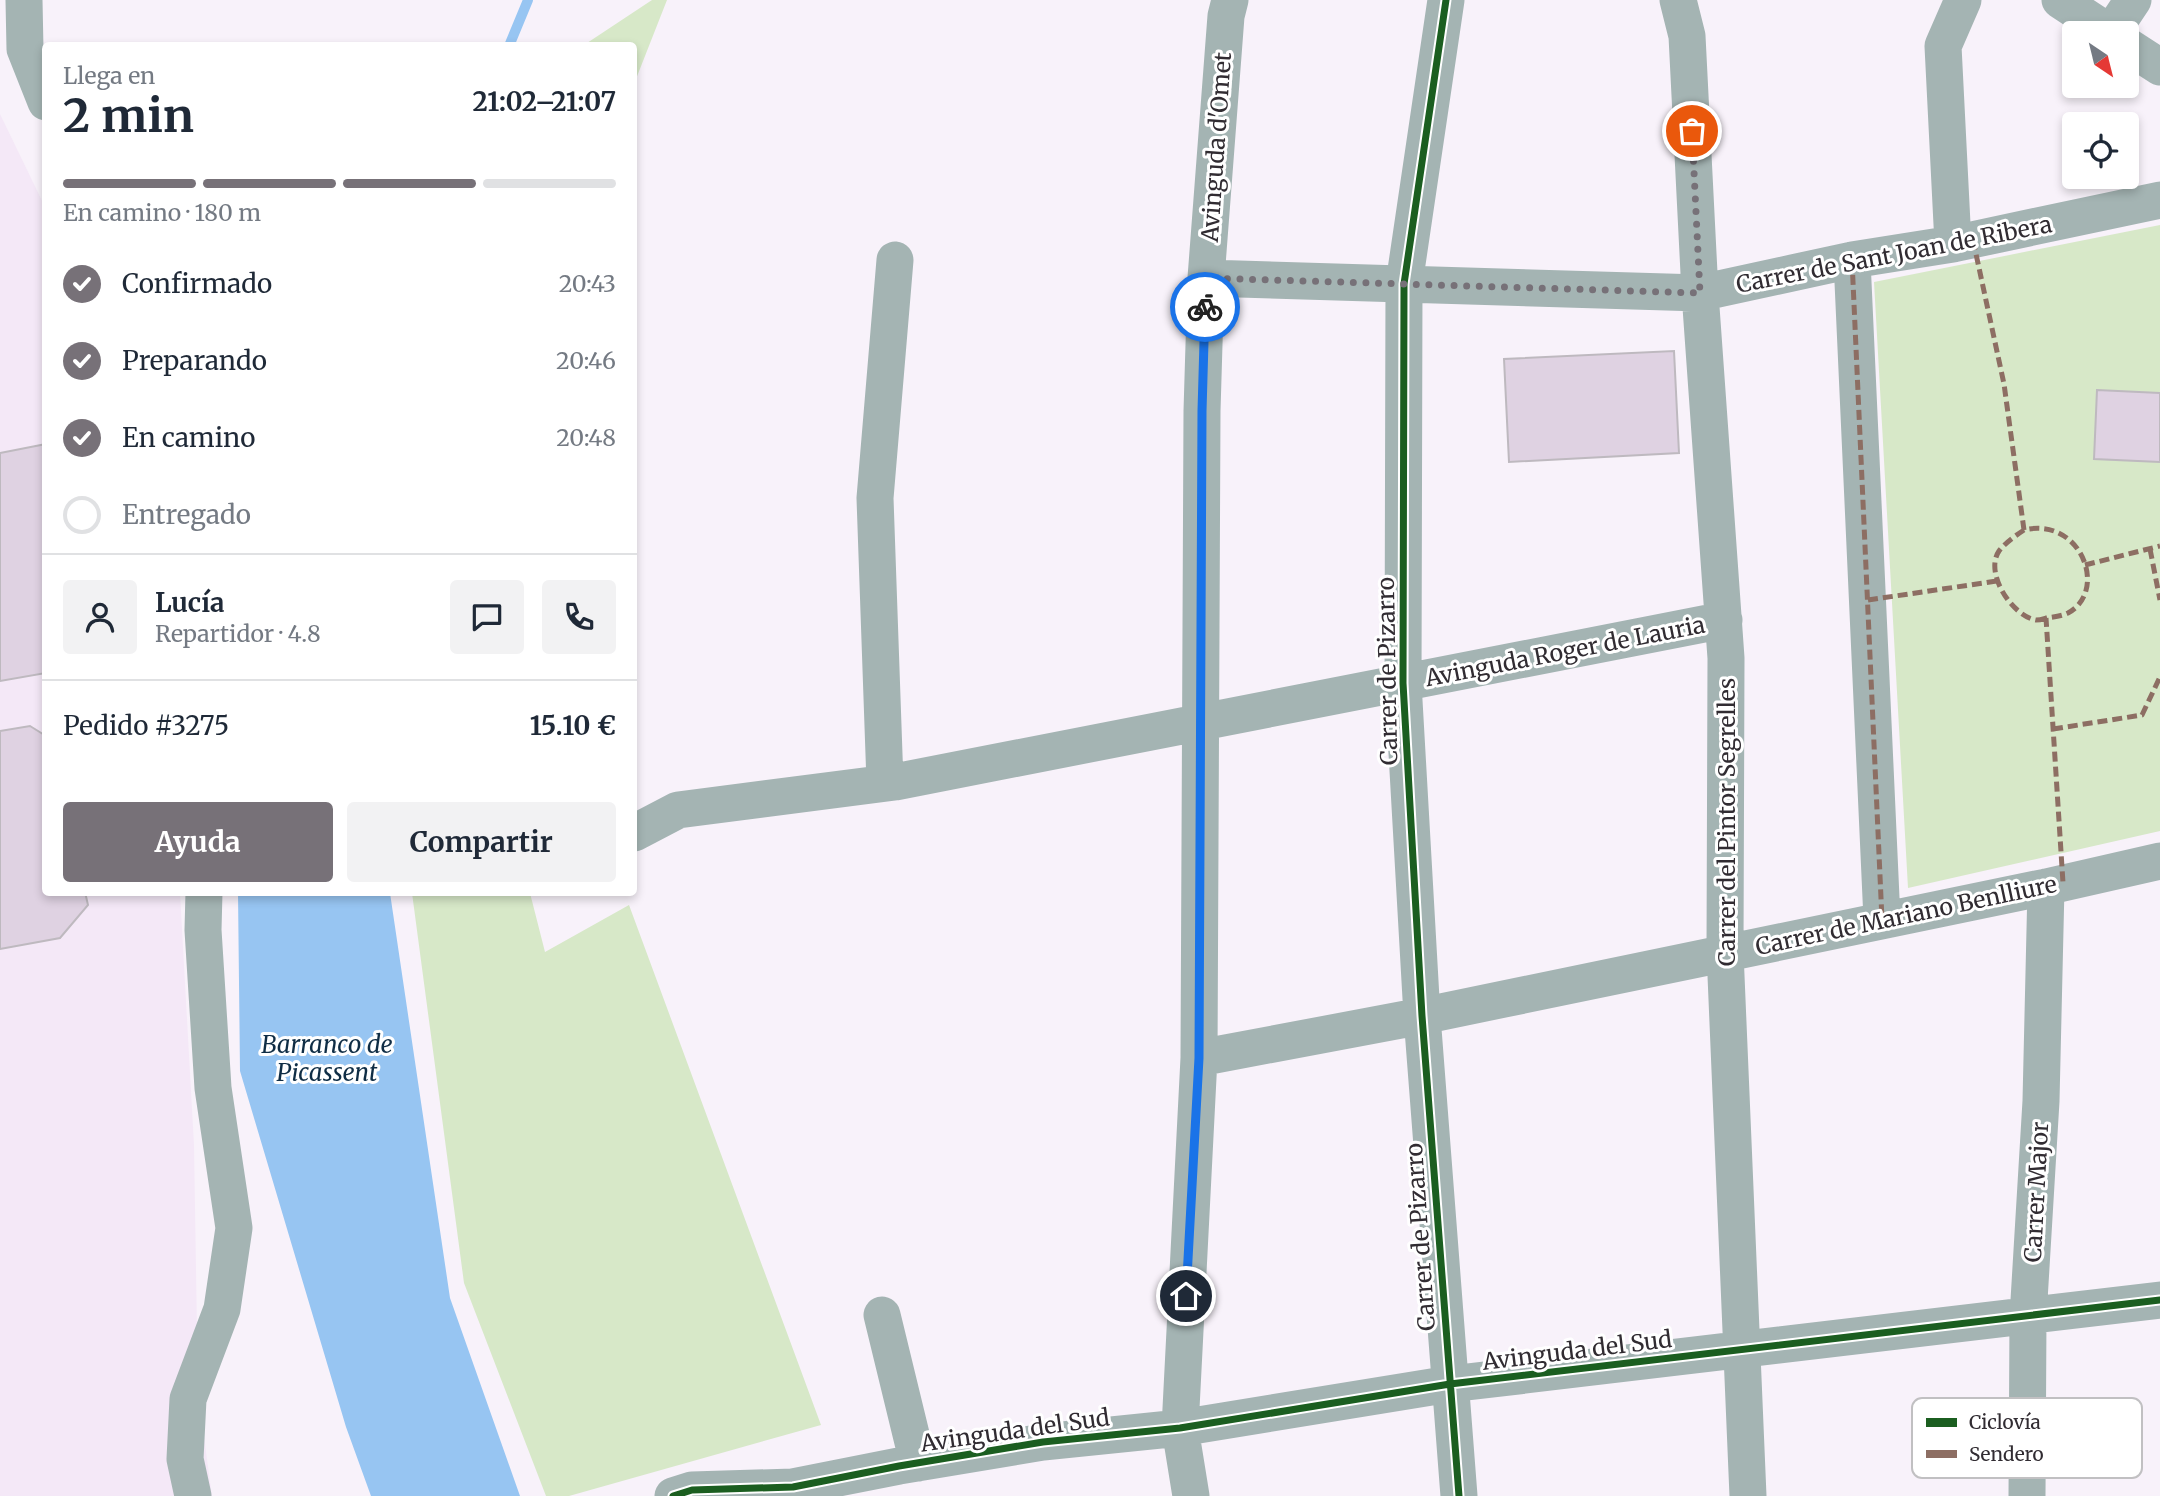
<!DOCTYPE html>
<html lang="es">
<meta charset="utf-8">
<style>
:root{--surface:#fff;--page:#f2f2f3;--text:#1f2937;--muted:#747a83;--line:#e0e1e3;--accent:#777178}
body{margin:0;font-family:Merriweather,serif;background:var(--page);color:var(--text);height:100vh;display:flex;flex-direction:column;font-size:26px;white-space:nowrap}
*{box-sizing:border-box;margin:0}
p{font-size:23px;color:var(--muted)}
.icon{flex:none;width:38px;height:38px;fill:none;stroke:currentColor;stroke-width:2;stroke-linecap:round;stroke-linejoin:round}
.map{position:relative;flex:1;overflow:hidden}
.drawer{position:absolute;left:42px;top:42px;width:595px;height:854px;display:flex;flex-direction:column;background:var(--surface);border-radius:7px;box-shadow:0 4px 10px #0003}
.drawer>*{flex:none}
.needle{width:46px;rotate:145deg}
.tools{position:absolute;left:2062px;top:21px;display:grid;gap:14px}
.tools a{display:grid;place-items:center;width:77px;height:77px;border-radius:7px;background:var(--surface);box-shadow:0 4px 10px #0003;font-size:35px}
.pin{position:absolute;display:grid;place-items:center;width:60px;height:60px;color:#fff;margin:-30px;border:4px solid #fff;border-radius:50%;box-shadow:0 2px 7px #0007}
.courier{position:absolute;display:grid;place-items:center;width:70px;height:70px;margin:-35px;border:5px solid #1a73e8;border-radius:50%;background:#fff;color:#222;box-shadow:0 2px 9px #0007}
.summary em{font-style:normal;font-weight:700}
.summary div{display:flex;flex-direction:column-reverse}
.summary{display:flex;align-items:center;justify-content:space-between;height:119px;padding:0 21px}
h1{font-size:46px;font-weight:700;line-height:52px}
.bar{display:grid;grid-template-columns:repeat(4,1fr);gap:10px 7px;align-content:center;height:84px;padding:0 21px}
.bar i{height:9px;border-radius:5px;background:var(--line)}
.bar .active{background:var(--accent)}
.bar p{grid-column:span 4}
.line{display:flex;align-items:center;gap:18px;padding:0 21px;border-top:2px solid var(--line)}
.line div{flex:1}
.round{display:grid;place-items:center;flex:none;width:74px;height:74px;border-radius:7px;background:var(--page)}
ol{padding:0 21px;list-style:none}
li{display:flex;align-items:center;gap:21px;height:77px}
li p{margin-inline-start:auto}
li .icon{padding:7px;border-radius:50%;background:var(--accent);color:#fff;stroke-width:4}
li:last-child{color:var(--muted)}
li i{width:38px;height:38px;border:4px solid var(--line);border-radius:50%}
.primary-button{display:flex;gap:14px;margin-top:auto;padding:14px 21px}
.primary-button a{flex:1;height:80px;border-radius:7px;background:var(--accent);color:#fff;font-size:28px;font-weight:700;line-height:80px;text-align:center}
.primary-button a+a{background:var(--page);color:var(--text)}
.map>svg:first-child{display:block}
.built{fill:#f4e8f7}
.green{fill:#d7e8c8}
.water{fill:#97c5f2}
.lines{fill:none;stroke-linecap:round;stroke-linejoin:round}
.stream{stroke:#97c5f2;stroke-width:10}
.building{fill:#dfd2e2;stroke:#beb9bf;stroke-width:2}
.minor{stroke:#a4b4b3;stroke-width:37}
.quiet{stroke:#8d6e63;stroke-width:5;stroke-dasharray:10 5;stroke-linecap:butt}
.cycleway-casing{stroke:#fff;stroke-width:11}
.cycleway{stroke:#1b5e20;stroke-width:7}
.done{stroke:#777178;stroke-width:7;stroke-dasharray:0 12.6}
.route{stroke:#1a73e8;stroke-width:9}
.labels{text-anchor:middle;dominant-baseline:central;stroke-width:6;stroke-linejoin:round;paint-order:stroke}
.street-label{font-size:23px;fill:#312c32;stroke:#fff}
.water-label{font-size:24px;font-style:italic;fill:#0f2d45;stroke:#fff}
.key{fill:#fff;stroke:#c1c0c2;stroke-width:2}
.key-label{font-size:19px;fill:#312c32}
</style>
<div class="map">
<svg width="2160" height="1496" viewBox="0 0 2160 1496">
<rect width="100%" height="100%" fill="#f8f2fa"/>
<path class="built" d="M0 114 45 207 46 892 180 893 194 1145 198 1393 212 1496H0Z"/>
<path class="green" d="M652 0H667L634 84V46L584 45Z
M2160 225V831L1908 888 1874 282Z
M412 893H530L545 952 629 905 821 1425 569 1496H546L464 1283Z"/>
<path class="water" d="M238 893H390L450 1298 520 1496H371L346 1427 240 1071Z"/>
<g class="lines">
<path class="stream" d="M509 46 528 0"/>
</g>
<path class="building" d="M1674 351 1679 453 1509 462 1504 359Z
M2097 390 2160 393V462L2094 459Z
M46 444V673L0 681V453Z
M30 726 46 736V892H85L88 905 60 938 0 949V731Z"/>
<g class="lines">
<path class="minor" d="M24 0 25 49 46 102
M1446 0 1404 284 1403 683 1422 1016 1459 1496
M1678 0 1687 36 1700 293 1726 658 1725 952 1748 1496
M2060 0 2110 33
M2111 33 2133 0
M2126 45 2160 67
M1953 244 1943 46 1963 0
M1852 260 1882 920
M1206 278 1700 293 1852 260 1953 244 2160 200
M885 783 875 498 895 260
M634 833 678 810 895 782 1724 620
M1199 1058 1422 1016 2046 887 2160 861
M882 1315 918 1463
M193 1496 185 1459 188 1399 222 1309 234 1228 213 1088 203 930 204 892
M673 1496 692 1490 793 1487 899 1466 1043 1442 1180 1428 1450 1384 2160 1300
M1191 1496 1180 1428 1199 1058 1202 411 1206 278 1226 16 1230 0
M2027 1496 2028 1317 2041 1101 2046 887"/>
<path class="quiet" d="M1973 240 2004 384 2024 530C2081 516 2109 591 2068 613 2062 616 2053 617 2046 618L2063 883
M1852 260 1882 920
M2024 530C2015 536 2005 543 1999 551 1984 573 2012 616 2036 620 2039 620 2043 619 2046 618
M2150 549 2160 600
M2085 565 2160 546
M1868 600 1997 581
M2053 729 2142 715 2160 677"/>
<defs>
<path id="cycleway" d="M1446 0 1404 284 1403 683 1422 1016 1459 1496
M673 1496 692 1490 793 1487 899 1466 1043 1442 1180 1428 1450 1384 2160 1300"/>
</defs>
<use href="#cycleway" class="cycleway-casing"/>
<use href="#cycleway" class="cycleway"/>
</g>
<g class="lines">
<path class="done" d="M1205 307 1206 278 1700 293 1692 131"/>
<path class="route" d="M1186 1296 1199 1058 1202 411 1205 307"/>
</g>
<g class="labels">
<g class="street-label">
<text transform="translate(1216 147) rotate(-86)">Avinguda d'Omet</text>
<text transform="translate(1894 254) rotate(-11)">Carrer de Sant Joan de Ribera</text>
<text transform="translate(1565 651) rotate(-11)">Avinguda Roger de Lauria</text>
<text transform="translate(1387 671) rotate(-91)">Carrer de Pizarro</text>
<text transform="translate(1726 822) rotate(-90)">Carrer del Pintor Segrelles</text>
<text transform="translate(1906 915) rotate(-12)">Carrer de Mariano Benlliure</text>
<text transform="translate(2036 1192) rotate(-87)">Carrer Major</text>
<text transform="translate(1420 1237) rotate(-94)">Carrer de Pizarro</text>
<text transform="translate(1577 1350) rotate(-7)">Avinguda del Sud</text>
<text transform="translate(1015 1430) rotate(-8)">Avinguda del Sud</text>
</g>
<g class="water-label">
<text x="327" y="1044">Barranco de<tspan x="327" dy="28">Picassent</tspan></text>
</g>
</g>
<rect x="1912" y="1398" width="230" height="80" rx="10" class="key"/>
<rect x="1926" y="1418" width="31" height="9" fill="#1b5e20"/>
<rect x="1926" y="1450" width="31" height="8" fill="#8d6e63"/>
<g class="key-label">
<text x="1969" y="1429">Ciclovía</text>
<text x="1969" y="1461">Sendero</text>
</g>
</svg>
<div class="tools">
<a><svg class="needle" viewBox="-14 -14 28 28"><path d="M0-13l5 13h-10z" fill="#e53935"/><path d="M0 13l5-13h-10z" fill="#747a83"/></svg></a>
<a><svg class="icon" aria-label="locate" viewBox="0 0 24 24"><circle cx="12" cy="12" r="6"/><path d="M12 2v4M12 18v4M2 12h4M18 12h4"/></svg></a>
</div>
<div class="pin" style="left:1692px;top:131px;background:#ea580c"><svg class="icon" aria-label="bag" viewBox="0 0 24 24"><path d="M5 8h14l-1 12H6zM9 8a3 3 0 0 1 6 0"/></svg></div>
<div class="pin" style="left:1186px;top:1296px;background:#1f2937"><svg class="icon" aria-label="home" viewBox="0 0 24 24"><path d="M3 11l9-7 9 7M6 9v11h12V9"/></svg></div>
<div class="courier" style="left:1205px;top:307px"><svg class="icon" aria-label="bike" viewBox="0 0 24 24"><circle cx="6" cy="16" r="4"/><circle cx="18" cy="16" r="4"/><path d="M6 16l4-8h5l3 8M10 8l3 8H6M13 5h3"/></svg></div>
<section class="drawer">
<div class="summary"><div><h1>2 min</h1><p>Llega en</p></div><em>21:02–21:07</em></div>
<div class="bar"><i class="active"></i><i class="active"></i><i class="active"></i><i></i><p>En camino · 180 m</p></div>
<ol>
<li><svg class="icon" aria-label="check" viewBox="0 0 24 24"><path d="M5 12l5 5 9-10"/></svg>Confirmado<p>20:43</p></li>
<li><svg class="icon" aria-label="check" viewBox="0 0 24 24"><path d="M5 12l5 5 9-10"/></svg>Preparando<p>20:46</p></li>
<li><svg class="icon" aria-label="check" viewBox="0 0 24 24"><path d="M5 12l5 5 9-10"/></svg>En camino<p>20:48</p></li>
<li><i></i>Entregado</li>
</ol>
<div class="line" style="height:126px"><a class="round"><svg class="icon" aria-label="person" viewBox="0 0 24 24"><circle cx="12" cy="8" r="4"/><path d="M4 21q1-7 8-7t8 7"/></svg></a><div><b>Lucía</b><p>Repartidor · 4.8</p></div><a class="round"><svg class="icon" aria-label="chat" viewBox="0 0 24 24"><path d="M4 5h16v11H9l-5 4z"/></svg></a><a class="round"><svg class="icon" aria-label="phone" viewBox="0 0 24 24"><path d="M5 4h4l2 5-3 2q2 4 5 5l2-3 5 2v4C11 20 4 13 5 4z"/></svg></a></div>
<div class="line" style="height:91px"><div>Pedido #3275</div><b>15.10 €</b></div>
<div class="primary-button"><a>Ayuda</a><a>Compartir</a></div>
</section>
</div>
